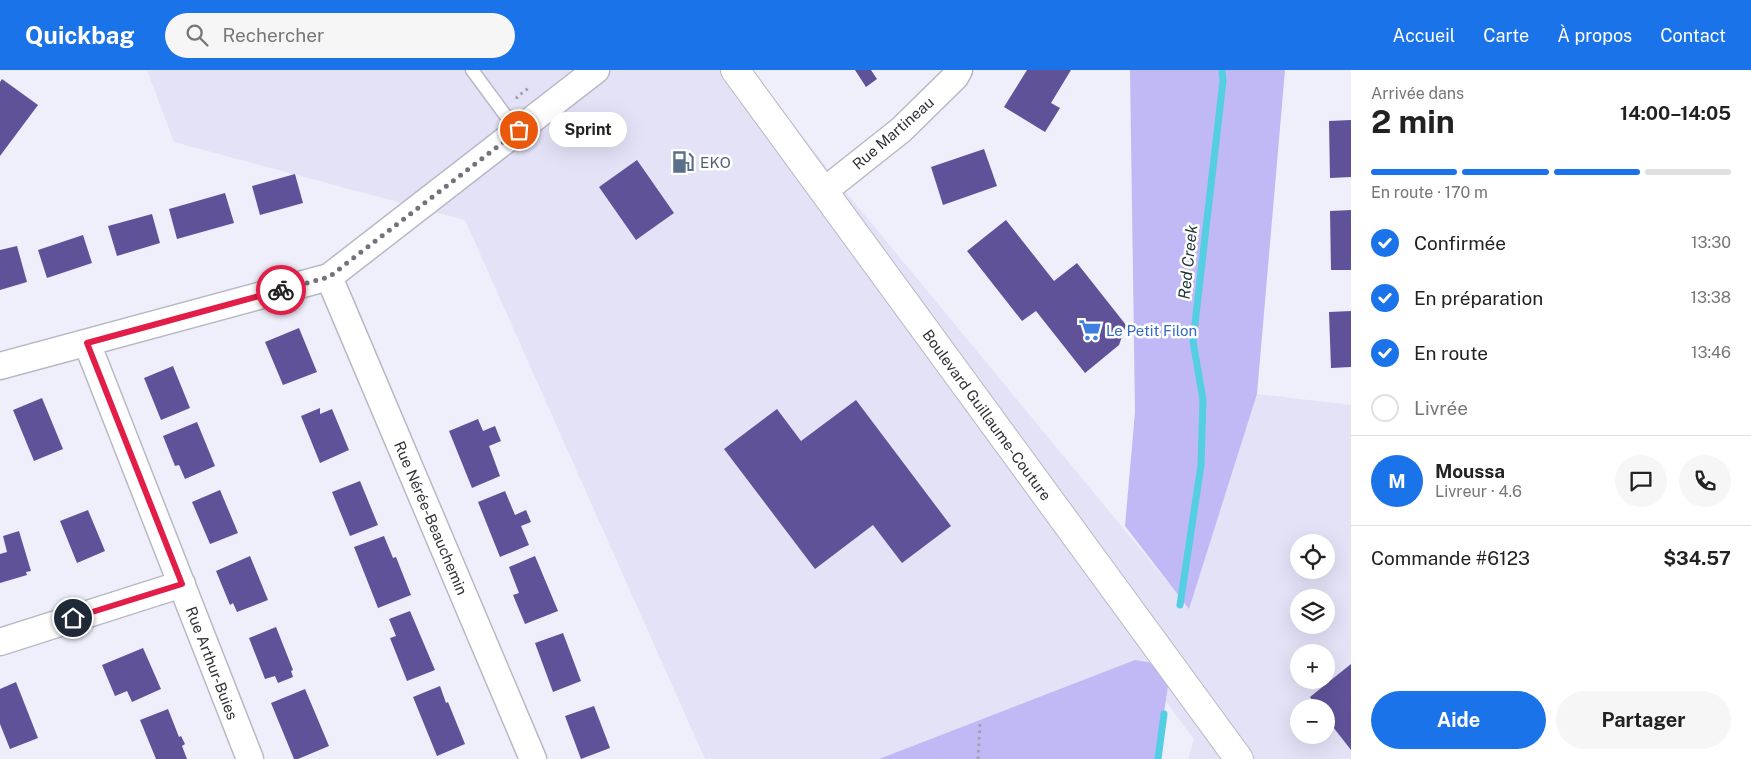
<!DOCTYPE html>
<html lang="fr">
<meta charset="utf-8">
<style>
:root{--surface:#fff;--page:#f6f6f6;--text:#222;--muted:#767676;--line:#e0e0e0;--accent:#1a73e8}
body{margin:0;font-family:"Public Sans",sans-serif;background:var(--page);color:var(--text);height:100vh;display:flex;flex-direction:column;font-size:19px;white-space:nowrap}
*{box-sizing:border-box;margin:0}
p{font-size:16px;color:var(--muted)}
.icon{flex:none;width:28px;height:28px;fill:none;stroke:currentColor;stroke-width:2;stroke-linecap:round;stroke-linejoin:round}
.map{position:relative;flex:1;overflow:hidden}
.sheet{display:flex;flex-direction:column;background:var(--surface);width:400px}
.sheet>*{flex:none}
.fabs{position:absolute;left:1290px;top:464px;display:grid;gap:10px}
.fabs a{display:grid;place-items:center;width:45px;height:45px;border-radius:50%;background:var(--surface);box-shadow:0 5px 20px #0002;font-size:25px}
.pin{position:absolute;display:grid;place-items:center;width:42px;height:42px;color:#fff;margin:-21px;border:2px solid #fff;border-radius:50%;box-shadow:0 1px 5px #0007}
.courier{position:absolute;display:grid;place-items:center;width:50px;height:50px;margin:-25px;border:4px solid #e11d48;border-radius:50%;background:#fff;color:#222;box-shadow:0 1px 6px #0007}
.bubble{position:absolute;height:35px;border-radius:18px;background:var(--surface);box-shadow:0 5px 20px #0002;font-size:16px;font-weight:700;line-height:35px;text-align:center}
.summary em{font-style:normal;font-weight:700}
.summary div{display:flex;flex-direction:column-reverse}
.summary{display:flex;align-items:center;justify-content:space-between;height:85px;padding:0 20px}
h1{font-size:32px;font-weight:700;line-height:38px}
.bar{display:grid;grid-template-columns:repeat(4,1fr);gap:8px 5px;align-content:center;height:60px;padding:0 20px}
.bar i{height:6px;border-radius:4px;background:var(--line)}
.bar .on{background:var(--accent)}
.bar p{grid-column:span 4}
.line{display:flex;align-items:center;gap:12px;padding:0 20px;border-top:1px solid var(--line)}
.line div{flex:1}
.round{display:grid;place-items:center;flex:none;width:52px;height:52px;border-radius:26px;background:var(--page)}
ol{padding:0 20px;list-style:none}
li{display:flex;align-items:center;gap:15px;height:55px}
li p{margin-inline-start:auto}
li .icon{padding:5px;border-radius:50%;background:var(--accent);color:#fff;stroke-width:4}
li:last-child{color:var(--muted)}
li i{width:28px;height:28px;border:2px solid var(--line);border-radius:50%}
.action{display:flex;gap:10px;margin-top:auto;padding:10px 20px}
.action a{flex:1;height:58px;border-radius:30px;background:var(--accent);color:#fff;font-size:20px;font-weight:700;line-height:58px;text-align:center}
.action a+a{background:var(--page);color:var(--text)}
header{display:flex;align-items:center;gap:30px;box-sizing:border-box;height:70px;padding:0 25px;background:var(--accent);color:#fff}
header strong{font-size:24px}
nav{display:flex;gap:28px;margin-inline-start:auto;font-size:18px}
.search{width:350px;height:45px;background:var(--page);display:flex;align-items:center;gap:12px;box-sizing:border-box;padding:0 18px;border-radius:28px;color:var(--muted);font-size:19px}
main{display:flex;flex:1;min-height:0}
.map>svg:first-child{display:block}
.built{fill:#e4e2f7;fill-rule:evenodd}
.green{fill:#c1b9f5}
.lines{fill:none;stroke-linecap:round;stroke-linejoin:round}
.stream{stroke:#53cee2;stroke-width:7}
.building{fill:#605299}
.lane-casing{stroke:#b9b8c5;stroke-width:15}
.street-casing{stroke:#b9b8c5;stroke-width:29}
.primary-casing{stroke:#b9b8c5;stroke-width:30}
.path{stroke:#a1a1ab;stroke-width:3;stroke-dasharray:2.5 4;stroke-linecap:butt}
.lane{stroke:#fff;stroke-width:12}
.street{stroke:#fff;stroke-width:26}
.primary{stroke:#fff;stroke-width:28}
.done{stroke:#74737b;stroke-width:5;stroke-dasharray:0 9}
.route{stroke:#e11d48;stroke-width:6}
.labels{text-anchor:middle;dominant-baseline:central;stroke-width:5;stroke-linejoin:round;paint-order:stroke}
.street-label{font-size:15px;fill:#313136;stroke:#fff}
.service-label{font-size:15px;fill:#4e5e75;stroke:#fff;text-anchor:start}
.shop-label{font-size:15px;fill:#366cbe;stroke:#fff;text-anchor:start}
.water-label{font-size:16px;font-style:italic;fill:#1f3538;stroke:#fff}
</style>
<header>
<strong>Quickbag</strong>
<div class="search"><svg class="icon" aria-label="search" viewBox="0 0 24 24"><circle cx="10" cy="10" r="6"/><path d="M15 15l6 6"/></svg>Rechercher</div>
<nav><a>Accueil</a><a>Carte</a><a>À propos</a><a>Contact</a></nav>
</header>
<main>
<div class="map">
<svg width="1351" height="689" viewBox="0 0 1351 689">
<rect width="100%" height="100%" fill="#efeefb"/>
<path class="built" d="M147 0H752L844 120 1189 538 1257 324 1351 335V689H1188L1194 669 1135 591 879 689H705L465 150 174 72ZM1299 472H1326V500H1299ZM1299 528H1326V555H1299ZM1299 582H1326V610H1299ZM1299 638H1326V665H1299Z"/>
<path class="green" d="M1130 0H1285L1257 324 1189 539 1125 456 1135 342Z
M1135 590 1171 596 1157 689H879Z"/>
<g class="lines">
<path class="stream" d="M1180 535 1201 395 1203 330 1193 271 1223 11 1222 0
M1158 689 1164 644"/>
</g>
<path class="building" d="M855 0H871L877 9 866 17Z
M1027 0H1071L1051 33 1060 38 1045 62 1004 37Z
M2 9 38 35 0 86V12Z
M1351 50V107L1330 108 1329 51Z
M984 79 997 116 943 135 931 97Z
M637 90 674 143 636 170 599 117Z
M295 104 303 133 260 145 252 116Z
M225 123 234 153 177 169 169 139Z
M1351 140V200H1331L1330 141Z
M152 144 160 173 117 186 108 156Z
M1006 150 1054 211 1077 193 1126 255 1119 275 1085 303 1036 241 1022 251 967 181Z
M83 165 92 193 47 208 38 180Z
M17 176 27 212 0 220V180Z
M1351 241V297L1331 298 1329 242Z
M299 258 317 302 283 315 265 272Z
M173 296 190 338 161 350 144 308Z
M42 328 63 379 34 391 13 340Z
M856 330 951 456 902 493 873 455 815 499 724 379 777 339 801 371Z
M320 338V344L332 339 349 380 320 393 301 346Z
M478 349 483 361 495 356 501 371 489 376 500 406 472 418 449 361Z
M197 352 215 396 185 409 179 395 175 396 163 366Z
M360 411 378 455 350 466 332 422Z
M220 420 238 463 210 474 192 432Z
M505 421 515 445 526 440 531 452 521 456 529 475 500 487 478 432Z
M88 440 105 481 77 493 60 451Z
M19 461 31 501 26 502 27 505 0 513V484L7 482 3 466Z
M384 466 393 488 396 487 411 525 378 538 354 477Z
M250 486 268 530 237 542 233 533 230 535 216 501Z
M535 486 558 541 525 554 513 525 519 523 509 497Z
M410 541 435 600 407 611 390 568 396 566 389 549Z
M276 557 293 600 291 601 293 607 278 613 275 606 265 609 249 568Z
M563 563 581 611 553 622 535 573Z
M143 578 161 619 132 632 127 621 115 626 102 595Z
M1351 594V680L1326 648V638H1318L1310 627Z
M16 612 38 668 10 679 0 654V619Z
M440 616 446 633 448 632 465 674 437 686 413 627Z
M305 619 329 676 298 689H294L271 633Z
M594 636 610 678 581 689 565 646Z
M168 639 179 667 181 666 185 674 182 676 187 689H156L140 650Z"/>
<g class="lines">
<defs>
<path id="lane" d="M472 0 517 61"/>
<path id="street" d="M824 121 901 60 955 7 959 0
M329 207 533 689
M87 273 250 689
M0 296 329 207 596 0
M0 572 182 514"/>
<path id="primary" d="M735 0 1239 689"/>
</defs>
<use href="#lane" class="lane-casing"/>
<use href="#street" class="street-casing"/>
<use href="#primary" class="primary-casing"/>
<path class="path" d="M517 29V27L530 17
M978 689 980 653"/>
<use href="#lane" class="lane"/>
<use href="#street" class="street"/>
<use href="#primary" class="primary"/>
</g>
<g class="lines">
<path class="done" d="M281 220 329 207 519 60"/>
<path class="route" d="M73 548 182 514 87 273 281 220"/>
</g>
<defs>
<symbol id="fuel-bare" viewBox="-9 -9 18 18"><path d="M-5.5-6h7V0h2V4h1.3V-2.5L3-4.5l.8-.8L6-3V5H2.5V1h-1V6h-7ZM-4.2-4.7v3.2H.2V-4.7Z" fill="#5c6f8a" stroke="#fff" stroke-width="2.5" paint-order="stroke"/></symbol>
<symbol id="supermarket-bare" viewBox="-9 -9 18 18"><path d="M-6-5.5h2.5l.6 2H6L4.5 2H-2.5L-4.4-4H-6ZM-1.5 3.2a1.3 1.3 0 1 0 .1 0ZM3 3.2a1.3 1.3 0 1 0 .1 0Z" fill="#3f7fe0" stroke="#fff" stroke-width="2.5" paint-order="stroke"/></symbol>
</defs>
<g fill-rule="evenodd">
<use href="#fuel-bare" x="667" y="76" width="32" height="32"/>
<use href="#supermarket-bare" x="1074" y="244" width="32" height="32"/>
</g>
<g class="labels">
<g class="street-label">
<text transform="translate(893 63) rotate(-41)">Rue Martineau</text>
<text transform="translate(987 345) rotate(54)">Boulevard Guillaume-Couture</text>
<text transform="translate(431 448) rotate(67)">Rue Nérée-Beauchemin</text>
<text transform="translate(212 593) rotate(69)">Rue Arthur-Buies</text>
</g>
<g class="service-label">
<text x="700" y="92">EKO</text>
</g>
<g class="shop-label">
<text x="1106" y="260">Le Petit Filon</text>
</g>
<g class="water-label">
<text transform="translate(1188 192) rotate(-84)">Red Creek</text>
</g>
</g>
</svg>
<div class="fabs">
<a><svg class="icon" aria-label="locate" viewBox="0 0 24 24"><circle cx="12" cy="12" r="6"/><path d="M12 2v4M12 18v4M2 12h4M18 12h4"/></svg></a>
<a><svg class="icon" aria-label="layers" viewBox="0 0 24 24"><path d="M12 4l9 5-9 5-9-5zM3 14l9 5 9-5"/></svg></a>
<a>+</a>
<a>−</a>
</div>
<div class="pin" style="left:519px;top:60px;background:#ea580c"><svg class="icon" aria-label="bag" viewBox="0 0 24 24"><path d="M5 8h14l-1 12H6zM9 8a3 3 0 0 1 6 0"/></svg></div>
<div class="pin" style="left:73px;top:548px;background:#1f2937"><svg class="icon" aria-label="home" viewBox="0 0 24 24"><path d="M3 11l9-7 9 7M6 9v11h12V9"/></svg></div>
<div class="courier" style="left:281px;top:220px"><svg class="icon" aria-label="bike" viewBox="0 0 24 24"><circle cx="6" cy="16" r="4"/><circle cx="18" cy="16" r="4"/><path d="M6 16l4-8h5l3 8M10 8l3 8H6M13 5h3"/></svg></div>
<div class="bubble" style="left:549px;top:42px;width:78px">Sprint</div>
</div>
<section class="sheet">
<div class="summary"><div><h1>2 min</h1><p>Arrivée dans</p></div><em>14:00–14:05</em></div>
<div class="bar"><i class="on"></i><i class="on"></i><i class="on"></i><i></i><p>En route · 170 m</p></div>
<ol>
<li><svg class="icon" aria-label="check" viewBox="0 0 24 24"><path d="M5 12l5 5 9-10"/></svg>Confirmée<p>13:30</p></li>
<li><svg class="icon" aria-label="check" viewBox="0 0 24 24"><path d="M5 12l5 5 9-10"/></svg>En préparation<p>13:38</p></li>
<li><svg class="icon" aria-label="check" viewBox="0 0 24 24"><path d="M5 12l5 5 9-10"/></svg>En route<p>13:46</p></li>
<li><i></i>Livrée</li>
</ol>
<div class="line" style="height:90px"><b class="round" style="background:var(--accent);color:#fff">M</b><div><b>Moussa</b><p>Livreur · 4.6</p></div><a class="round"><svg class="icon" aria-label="chat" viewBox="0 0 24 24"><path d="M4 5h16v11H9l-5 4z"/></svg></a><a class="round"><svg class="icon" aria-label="phone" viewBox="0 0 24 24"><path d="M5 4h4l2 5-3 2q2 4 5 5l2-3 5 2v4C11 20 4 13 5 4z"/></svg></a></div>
<div class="line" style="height:65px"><div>Commande #6123</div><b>$34.57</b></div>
<div class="action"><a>Aide</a><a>Partager</a></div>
</section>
</main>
